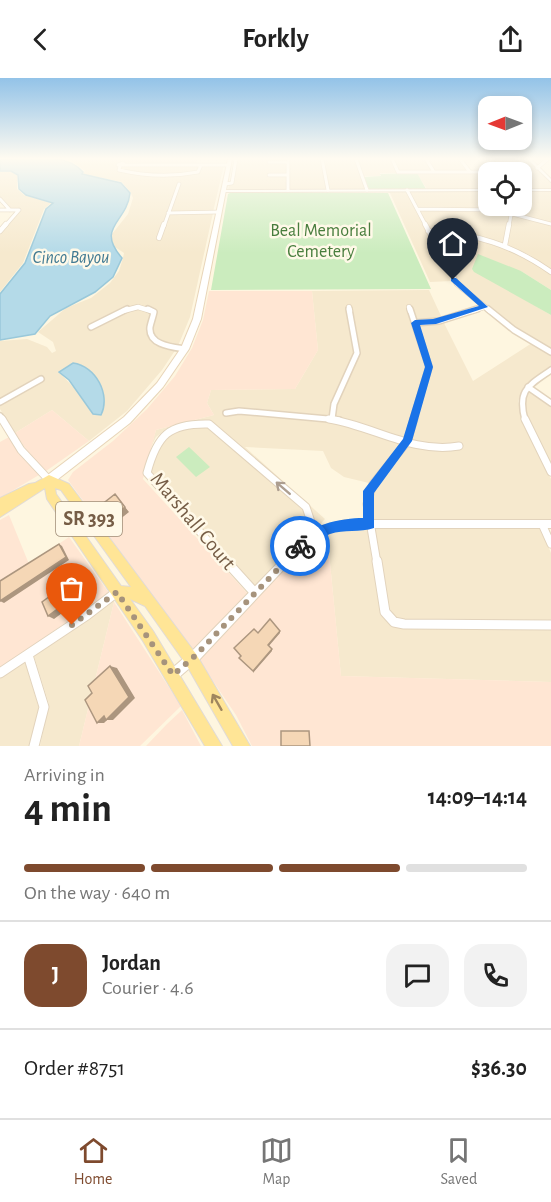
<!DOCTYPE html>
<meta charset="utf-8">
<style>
:root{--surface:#fff;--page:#f2f2f2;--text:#222;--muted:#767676;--line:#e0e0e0;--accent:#7e4a2e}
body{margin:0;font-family:"Alegreya Sans",sans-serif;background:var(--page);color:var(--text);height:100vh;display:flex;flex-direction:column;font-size:22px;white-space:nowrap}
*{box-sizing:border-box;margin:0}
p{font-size:20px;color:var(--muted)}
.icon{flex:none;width:33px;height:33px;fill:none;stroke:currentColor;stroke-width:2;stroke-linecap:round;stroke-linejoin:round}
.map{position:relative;height:668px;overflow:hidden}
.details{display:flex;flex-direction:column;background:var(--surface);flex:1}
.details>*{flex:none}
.needle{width:39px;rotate:269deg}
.buttons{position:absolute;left:478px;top:18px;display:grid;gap:12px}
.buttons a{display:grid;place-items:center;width:54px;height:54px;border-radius:12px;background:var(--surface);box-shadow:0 3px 9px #0003;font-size:30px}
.pin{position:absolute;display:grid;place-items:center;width:51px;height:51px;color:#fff;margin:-62px -26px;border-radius:50% 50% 50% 0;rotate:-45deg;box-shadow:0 0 6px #0007}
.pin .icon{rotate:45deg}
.courier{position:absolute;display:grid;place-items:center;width:60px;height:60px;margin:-30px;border:4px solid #1a73e8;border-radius:50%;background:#fff;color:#222;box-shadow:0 2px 8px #0007}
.headline em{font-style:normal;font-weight:600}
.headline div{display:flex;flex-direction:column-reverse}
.headline{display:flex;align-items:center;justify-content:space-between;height:102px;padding:0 24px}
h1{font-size:39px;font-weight:600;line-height:45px}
.bar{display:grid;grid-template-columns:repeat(4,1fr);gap:9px 6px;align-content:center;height:72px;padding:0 24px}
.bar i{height:8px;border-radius:4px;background:var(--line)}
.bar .on{background:var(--accent)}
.bar p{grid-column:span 4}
.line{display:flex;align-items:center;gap:15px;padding:0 24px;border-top:2px solid var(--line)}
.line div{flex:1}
.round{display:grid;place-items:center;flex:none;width:63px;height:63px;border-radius:18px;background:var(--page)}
header{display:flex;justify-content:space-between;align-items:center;height:78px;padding:0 24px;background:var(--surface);font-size:27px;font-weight:600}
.tabs{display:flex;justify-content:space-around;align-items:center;height:84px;border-top:2px solid var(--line);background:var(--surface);font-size:16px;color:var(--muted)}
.tabs a{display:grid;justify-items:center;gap:3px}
.tabs .on{color:var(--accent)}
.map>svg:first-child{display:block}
.residential{fill:#f6e9ce;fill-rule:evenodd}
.commercial{fill:#ffe6d3}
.green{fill:#cbecbe}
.water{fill:#b4dae8;stroke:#99c8da;stroke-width:1.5}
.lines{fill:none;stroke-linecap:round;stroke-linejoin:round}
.minor-far4-casing{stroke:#e2d3bc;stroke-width:4.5}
.minor-far3-casing{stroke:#e2d3bc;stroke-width:6}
.minor-far2-casing{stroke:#e2d3bc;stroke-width:8}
.minor-far1-casing{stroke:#e2d3bc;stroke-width:9}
.minor-casing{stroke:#e2d3bc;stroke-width:11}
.tertiary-casing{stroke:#e2d3bc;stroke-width:2}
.secondary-casing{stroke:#e8d5b9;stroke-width:2}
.primary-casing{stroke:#e1dbd6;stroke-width:2}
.minor-far4{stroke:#fff;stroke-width:3}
.minor-far3{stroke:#fff;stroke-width:4.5}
.minor-far2{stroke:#fff;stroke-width:5}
.minor-far1{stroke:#fff;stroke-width:7}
.minor{stroke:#fff;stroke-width:9}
.tertiary{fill:#fff;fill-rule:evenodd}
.secondary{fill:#fff;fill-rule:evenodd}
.primary{fill:#ffe596;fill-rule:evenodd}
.shaded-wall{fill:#ac967f}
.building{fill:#f5d7b6;stroke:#ac967f;stroke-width:1.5}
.oneway{stroke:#ad9e90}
.oneway2{stroke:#9f865e}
.route{fill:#1a73e8}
.done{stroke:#a6937c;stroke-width:6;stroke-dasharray:0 10.8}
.labels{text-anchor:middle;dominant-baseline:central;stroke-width:5;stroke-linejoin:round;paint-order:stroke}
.far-park-label{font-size:18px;fill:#487d3d;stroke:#fff9e8}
.far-water-label{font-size:18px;font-style:italic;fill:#417a92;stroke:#fff9e8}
.shield{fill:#fff9e8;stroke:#9f8c77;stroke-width:1.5}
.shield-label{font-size:20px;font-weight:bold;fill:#765d46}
.street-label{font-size:21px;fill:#765d46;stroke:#fff9e8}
</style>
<header><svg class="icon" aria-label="back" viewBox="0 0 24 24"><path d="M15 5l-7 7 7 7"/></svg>Forkly<svg class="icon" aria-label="share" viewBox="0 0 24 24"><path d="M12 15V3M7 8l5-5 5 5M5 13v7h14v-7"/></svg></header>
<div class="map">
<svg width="551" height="668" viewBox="0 0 551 668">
<rect width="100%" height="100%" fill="#fef6e0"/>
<path class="residential" d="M70 81H197L196 87 124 84 117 86 118 92 134 96H198L203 87H224L213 134H170L181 106H178L157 161H160L170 135H213L190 239 178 268 166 265 154 257 153 250 157 233 148 229 123 230 88 249 91 251 132 231H144L152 234 148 250 149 259 155 264 176 271 162 292 127 333 89 363 52 332 15 355 0 331V326L45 301 42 299 0 322V263L27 261 47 269 52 275 56 273 53 264 38 254 66 230 91 220 110 205 119 193 123 180 124 175 112 167V156L128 136 133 120 131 115 122 104 83 96 85 93ZM73 286H80L89 292 97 302 76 312 59 294Z
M237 81H286L287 112H228L229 106H232Z
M321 81 326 112H290L289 82Z
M355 81 365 112H330L324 82Z
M390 81 397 94H489V111H427L416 95H380V98H364L358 82Z
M425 81 432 93H400L393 82Z
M459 81 468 93H435L427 82Z
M526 81 551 104V111H522V94H504L492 82Z
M199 87 196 94 185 95H140L121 91V88Z
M10 93 17 97V111L24 117 51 125 44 131 23 185 0 214V155L21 132 12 131 0 120V94Z
M489 112V128H520L512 134 489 130H419L409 113Z
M522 112H551V145L516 135 526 124Z
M386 113H406L452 203 430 204 390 115Z
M419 132H490L511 135 503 166 461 153 430 152Z
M513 137 551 147V192L530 177 507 167Z
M431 154H452L518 173 551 196V212L521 193 472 191 551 237V272L527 259 459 206Z
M429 212 442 240 417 243 411 228 407 229 426 288 404 361 351 342 335 340 337 327 359 275 351 228H346L354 275 332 326 329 339 229 332 222 335 225 338 239 335 332 343 402 365 369 405 344 399 331 390 323 373 245 369 325 441 317 450 308 427 212 344 178 346 166 351 156 359 151 369 156 352 214 337 207 325 211 312 295 311 318 272 312 213Z
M443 243 473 303 532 265 551 275V289L524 308 518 323 524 348 551 401V443H373L371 427 376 407 409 367 434 373H451L463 369 460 365 447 368 411 363 432 289 418 246Z
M529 313 551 327V387L526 338 525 324Z
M207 348 302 430 311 455 298 464 255 509 151 394 160 364 179 351Z
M346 449H367L379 528 381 535 393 548 405 551H551V604L341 598 327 454Z
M374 449H540L551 475V543L404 542 396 540 388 528Z
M113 521 114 524 79 668H40L49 626 34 578Z
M25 584 39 631 36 647 29 668H0V600Z"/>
<path class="commercial" d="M209 213H312L318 272 295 311 211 312 207 325 214 337 156 352 143 401 248 516 193 573 68 402 73 394 113 363 147 331 175 298 192 270 203 242Z
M52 332 89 363 46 393 30 377 15 355Z
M9 359 24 380 39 397 0 420V364Z
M9 437 29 486 69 459 109 515 0 590V442Z
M327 454 341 598 551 604V668H252L236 637 198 581 304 469Z
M114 524 181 628 140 668H79Z
M182 632 201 668H146L167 646Z"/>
<path class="green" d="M417 95 426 111H369L364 99 381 98 380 96Z
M232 114 388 115 431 211 211 212 228 116Z
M478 176 521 193 551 212V237L474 194 472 191Z
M189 369 210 389 196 399 176 379Z"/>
<path class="water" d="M0 81C25 81 65 73 83 94L82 96 121 105 130 115C127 145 95 149 122 180L113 199 95 214 50 238 35 256 0 262V216L25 185 46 131 53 125 26 117 19 111 18 97 11 93H0Z
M73 285C96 288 111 317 101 337L93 336 69 302 59 294Z"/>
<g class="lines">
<defs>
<path id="minor-far4" d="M288 81V112
M322 81 328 112
M356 81 367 112
M392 81 398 94H502
M426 81 434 94
M460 81 470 94
M490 81 502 94
M269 84H288
M123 85 125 87H118Z
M125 87H229
M120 88 119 92C145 98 172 99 198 94L201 87
M537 90 548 81
M269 97H288
M225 106 232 105 236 81
M407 112 426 148
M522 115 525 122 522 127
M0 121 10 132
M417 131 497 132 551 146
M0 132H19
M168 135 219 134
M5 148 19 132
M164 148 179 106
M509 148 511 137 522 128"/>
<path id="minor-far3" d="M425 146 457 206 490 233
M0 153 6 146
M428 153C474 155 513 167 551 194
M159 160 164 146
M505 167 509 146
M349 229 350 233
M409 229 410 233
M123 233 138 229 151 233
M472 233 484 229"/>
<path id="minor-far2" d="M148 231 154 234C153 239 151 244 150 249 148 267 172 269 185 271
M410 231 429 289 413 342
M488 231 514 252 551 274
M415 245 439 243 477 231
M91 249 127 231
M528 309 551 325
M0 324 41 301
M226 335 239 333 339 342
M0 338 3 342
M332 341 334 326 357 275 349 231
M525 342C517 312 528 308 551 292"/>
<path id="minor-far1" d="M2 341 21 372 49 402
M329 341C373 348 413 376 459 368
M525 341 551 394
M542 446 551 466
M228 485 147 395C157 357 169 345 209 346L306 429 315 456
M377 485 367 426 373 406 407 364 414 341"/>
<path id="minor" d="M226 483 255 515
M377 483 385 534 394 544 404 546 551 547
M28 577 44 629 34 668
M0 595 87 537 117 514"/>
<path id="tertiary" d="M531 81 551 101V104L527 81Z
M489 111V113L223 114 221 113 223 112Z
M522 111H551V113H522Z
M345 442H551V450H345L326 456 304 470 200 581 177 601 173 603 169 601 167 597 169 593 192 573 298 464 321 449Z"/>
<path id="secondary" d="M228 81H232L201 241 189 271 163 309 130 345 53 405 49 407 45 405 44 402 45 399 124 339 157 305 181 270 193 241Z"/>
<path id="primary" d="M49 397 69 406 196 576 250 668H233L186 586 145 528 130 521 153 553 222 668H205L143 563 47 421 45 410 0 439V420L29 406 35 405ZM55 410 61 412 131 509 121 508 56 416Z"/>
</defs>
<use href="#minor-far4" class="minor-far4-casing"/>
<use href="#minor-far3" class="minor-far3-casing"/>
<use href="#minor-far2" class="minor-far2-casing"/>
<use href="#minor-far1" class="minor-far1-casing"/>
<use href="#minor" class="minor-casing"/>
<use href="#tertiary" class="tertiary-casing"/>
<use href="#secondary" class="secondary-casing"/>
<use href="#primary" class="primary-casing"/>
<use href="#minor-far4" class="minor-far4"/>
<use href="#minor-far3" class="minor-far3"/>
<use href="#minor-far2" class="minor-far2"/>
<use href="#minor-far1" class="minor-far1"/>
<use href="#minor" class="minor"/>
<use href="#tertiary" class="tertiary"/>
<use href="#secondary" class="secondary"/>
<use href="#primary" class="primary"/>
</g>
<path class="shaded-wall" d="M125 429 129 434 114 446 110 441Z
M59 466 62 468 69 482 4 525 0 523Z
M65 507 71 511 77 524 54 541 48 538Z
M280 553V555L268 569V567Z
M272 571V573L253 595V593Z
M110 588 117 590 135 620 113 642H107L104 645H97Z"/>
<path class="building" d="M115 416 125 429 110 441 100 428Z
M59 466 66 479 0 523V503Z
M65 507 72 520 48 538 42 524Z
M270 541 280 553 268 567 272 571 253 593 239 580 241 578 234 570 254 551 258 555Z
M110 588 129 619 106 642 104 638 97 645 85 622 92 615 88 608Z
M281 653H309L310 668H281Z"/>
<defs><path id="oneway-shaft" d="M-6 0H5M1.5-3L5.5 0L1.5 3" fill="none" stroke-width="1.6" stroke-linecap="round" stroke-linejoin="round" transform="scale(1.5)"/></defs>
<use class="oneway" href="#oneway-shaft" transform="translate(283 410) rotate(-139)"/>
<use class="oneway2" href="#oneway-shaft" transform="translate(217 624) rotate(-120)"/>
<linearGradient id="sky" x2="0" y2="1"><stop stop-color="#93c3e8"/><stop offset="0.46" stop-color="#fffbf1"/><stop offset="1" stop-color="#fffbf1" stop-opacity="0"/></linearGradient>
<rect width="551" height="175" fill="url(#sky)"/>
<path class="route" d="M451 200H456L488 229 436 246 420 247 433 289 412 363 374 415V450C360 455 344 451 330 456 319 460 311 470 300 474L296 472 294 468C303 447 343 440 363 440V413L403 361 425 289 411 245 415 242 433 241 479 228 451 203Z"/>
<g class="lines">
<path class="done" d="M72 547 117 514 173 597 196 577 300 468"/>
</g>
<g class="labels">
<g class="far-park-label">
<text x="321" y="153">Beal Memorial<tspan x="321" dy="21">Cemetery</tspan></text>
</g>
<g class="far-water-label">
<text x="71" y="180">Cinco Bayou</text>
</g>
<rect class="shield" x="56" y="424" width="66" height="34" rx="4.5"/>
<g class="shield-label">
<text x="89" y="441">SR 393</text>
</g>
<g class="street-label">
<text transform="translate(193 443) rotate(50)">Marshall Court</text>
</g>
</g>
</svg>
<div class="buttons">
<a><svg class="needle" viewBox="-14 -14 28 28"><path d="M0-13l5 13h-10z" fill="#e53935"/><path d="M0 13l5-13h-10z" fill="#767676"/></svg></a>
<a><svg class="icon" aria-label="locate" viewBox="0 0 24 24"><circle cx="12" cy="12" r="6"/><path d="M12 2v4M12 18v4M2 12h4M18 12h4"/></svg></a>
</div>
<div class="pin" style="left:72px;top:547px;background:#ea580c"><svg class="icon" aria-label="bag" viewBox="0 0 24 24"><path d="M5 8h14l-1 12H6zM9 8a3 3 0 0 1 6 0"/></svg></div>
<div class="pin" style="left:453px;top:202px;background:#1f2937"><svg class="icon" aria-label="home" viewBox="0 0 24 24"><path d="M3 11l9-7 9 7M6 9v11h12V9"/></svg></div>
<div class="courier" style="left:300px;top:468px"><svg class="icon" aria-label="bike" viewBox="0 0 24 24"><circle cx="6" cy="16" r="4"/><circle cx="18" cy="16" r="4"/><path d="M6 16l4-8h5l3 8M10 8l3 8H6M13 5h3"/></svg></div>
</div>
<section class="details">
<div class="headline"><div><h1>4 min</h1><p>Arriving in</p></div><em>14:09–14:14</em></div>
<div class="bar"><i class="on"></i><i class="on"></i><i class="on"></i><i></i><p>On the way · 640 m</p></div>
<div class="line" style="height:108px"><b class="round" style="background:var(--accent);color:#fff">J</b><div><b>Jordan</b><p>Courier · 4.6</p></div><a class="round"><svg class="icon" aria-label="chat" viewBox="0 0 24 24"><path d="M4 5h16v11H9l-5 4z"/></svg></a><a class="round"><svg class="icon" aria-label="phone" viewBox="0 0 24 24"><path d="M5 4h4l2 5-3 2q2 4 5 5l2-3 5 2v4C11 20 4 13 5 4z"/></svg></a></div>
<div class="line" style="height:78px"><div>Order #8751</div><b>$36.30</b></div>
</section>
<nav class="tabs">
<a class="on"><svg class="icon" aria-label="home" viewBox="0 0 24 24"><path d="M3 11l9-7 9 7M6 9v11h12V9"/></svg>Home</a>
<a><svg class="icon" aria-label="map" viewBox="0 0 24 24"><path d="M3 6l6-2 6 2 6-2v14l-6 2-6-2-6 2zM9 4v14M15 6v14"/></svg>Map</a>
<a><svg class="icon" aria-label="saved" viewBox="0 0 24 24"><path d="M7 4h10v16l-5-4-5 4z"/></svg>Saved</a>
</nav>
